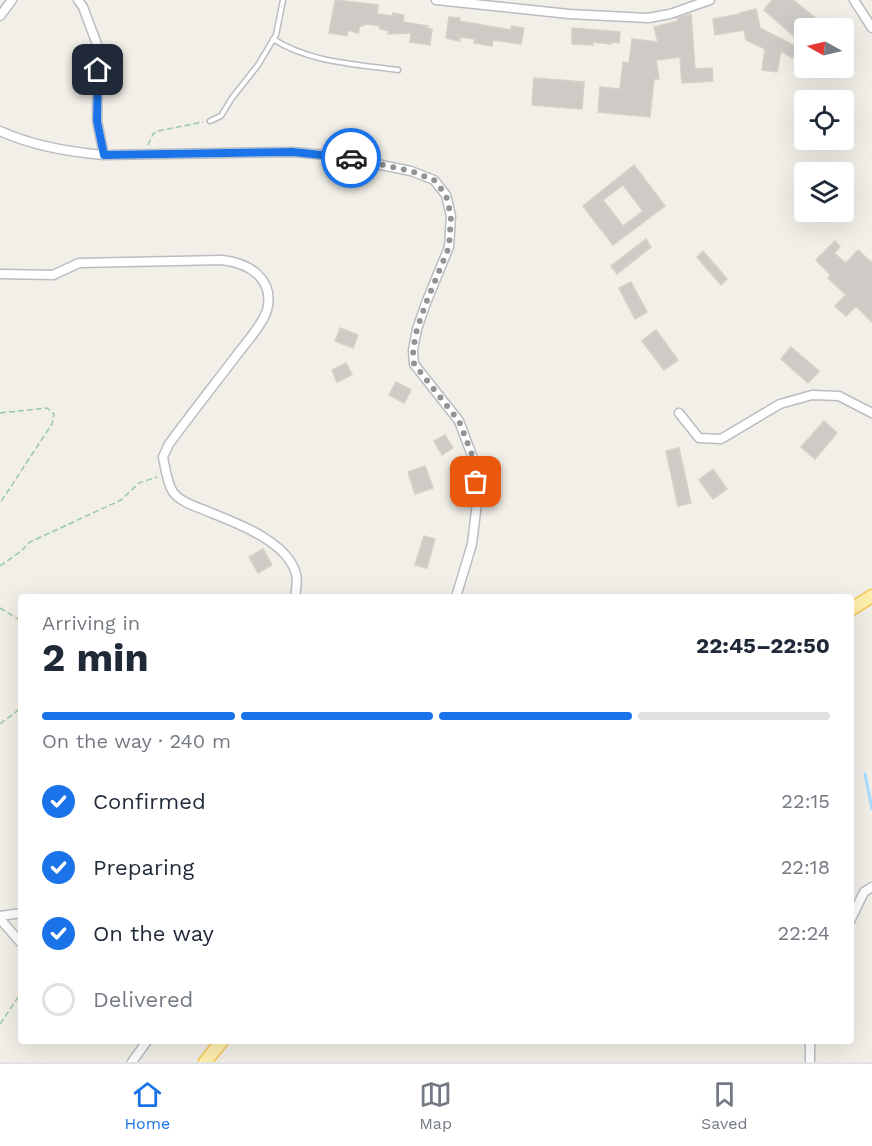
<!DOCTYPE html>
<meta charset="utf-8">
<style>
:root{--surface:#fff;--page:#f6f6f7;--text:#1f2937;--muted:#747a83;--line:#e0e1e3;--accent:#1a73e8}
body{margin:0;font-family:"Work Sans",sans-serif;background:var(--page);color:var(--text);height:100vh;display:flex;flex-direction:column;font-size:22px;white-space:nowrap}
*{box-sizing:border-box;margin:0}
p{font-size:20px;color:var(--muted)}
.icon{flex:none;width:33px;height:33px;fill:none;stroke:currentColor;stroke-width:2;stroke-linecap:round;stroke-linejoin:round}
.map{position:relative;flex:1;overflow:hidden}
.drawer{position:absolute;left:18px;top:594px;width:836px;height:450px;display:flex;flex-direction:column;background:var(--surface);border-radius:6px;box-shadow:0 6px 24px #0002}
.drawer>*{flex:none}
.needle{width:39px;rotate:278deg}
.fabs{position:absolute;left:794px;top:18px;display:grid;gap:12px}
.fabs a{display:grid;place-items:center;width:60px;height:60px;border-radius:6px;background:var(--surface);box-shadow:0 6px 24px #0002;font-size:30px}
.pin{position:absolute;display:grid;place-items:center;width:51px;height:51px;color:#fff;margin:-26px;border-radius:12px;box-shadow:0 3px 9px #0006}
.courier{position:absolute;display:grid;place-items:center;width:60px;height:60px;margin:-30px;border:4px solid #1a73e8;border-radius:50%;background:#fff;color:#222;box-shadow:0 2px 8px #0007}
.summary em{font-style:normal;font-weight:700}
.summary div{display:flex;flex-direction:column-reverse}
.summary{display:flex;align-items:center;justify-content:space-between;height:102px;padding:0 24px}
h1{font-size:39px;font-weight:700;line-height:45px}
.bar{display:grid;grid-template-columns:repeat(4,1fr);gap:9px 6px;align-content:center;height:72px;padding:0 24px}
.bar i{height:8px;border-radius:4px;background:var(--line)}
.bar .selected{background:var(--accent)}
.bar p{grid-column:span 4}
ol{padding:0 24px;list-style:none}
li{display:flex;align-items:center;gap:18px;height:66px}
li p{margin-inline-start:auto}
li .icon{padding:6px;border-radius:50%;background:var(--accent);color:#fff;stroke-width:4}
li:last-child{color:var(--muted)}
li i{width:33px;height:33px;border:3px solid var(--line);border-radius:50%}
.dock{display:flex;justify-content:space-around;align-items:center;height:84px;border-top:2px solid var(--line);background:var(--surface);font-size:16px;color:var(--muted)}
.dock a{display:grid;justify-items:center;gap:3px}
.dock .selected{color:var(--accent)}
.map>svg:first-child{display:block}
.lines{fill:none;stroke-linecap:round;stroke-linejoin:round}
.stream{stroke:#a9ddff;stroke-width:3}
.building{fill:#cecbc6;stroke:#d6d0c5;stroke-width:1.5;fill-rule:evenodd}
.service-casing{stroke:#b9bdc1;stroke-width:7}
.minor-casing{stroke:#b9bdc1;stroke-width:11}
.primary-casing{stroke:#f8c65a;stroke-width:15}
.path{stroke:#9ac9a6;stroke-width:1.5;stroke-dasharray:6 3;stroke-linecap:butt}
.service{stroke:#fff;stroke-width:4}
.minor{stroke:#fff;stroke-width:8}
.primary{stroke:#ffefae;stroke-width:12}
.done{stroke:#919494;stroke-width:6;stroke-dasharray:0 10.8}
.route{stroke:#1a73e8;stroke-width:8}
</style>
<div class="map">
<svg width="872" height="1062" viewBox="0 0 872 1062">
<rect width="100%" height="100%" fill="#f1efe7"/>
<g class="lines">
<path class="stream" d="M865 774 872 809"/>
</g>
<path class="building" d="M335 0 378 5 377 14 392 16 393 13 404 15 403 22 428 26 427 28 432 29 430 45 410 42 411 33 388 34 389 31 380 29V26L368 24 360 26 358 33 348 30 347 36 329 33Z
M772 0H793L828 28H804V45L764 10Z
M756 9 760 28 799 48 792 58 781 51 777 72 762 70 765 49 746 40 744 30 715 35 713 19 740 14V13Z
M691 14 695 69 712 68 713 81 682 83 680 57 656 60 659 79H654L650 117 598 112 600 87 620 89 623 62 629 63 632 39 658 42 654 27 678 21 677 18Z
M449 17 460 18 459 21 511 30V26L524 28 521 44 493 40 492 46 474 43 475 39 460 37V41L446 38Z
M572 28 620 32 619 43 612 42V44L593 42V45L572 44Z
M534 78 584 82 582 109 532 105Z
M634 165 665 206 613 245 583 206ZM623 185 643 211 623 226 603 200Z
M646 239 651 247 617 274 611 266Z
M835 241 840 247 834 253 846 263 858 250 872 263V322L856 306 846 316 835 306 846 295 828 278 831 275 816 260Z
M703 251 727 279 721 285 697 257Z
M631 282 647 312 635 319 619 288Z
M340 328 358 335 353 348 335 341Z
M656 330 678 360 664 370 642 341Z
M791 347 819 371 808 383 781 359Z
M346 363 352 375 337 382 332 370Z
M396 382 411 390 404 403 389 395Z
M824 421 837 433 815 459 801 447Z
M445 435 453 448 442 455 434 441Z
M679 448 691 503 678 506 666 451Z
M425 466 433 488 415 494 408 472Z
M713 469 727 489 713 499 699 480Z
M424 536 435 539 427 568 415 565Z
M263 549 272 565 258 573 249 557Z"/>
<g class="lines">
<defs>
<path id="service" d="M273 39C311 63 355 64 398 70
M210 121 221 116 232 98 258 65 276 35 283 0"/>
<path id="minor" d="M78 0 83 7 98 47 97 121 104 155 293 152 337 156 411 171 434 180 446 195 451 216 449 247 426 303 417 329 413 350 414 364 459 421 474 461 477 503 472 544 456 597
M436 0 569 14 648 18 670 14 710 0
M854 0 872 28
M0 16 12 0
M0 131C33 146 68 152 104 155
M0 274 53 275 79 263 222 260C249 263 275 279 267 310 263 324 245 344 236 356 214 385 191 414 169 444L163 457C165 467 167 483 173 492 181 503 198 507 209 512 237 523 288 542 296 574 298 582 296 589 295 597
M679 413 699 438 721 439 780 404 812 395 839 396 872 413
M0 916 21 913
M0 919 21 943
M850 921 864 892 872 887
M810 1041V1062
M132 1062 147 1041"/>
<path id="primary" d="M850 610 872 596
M205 1062 222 1041"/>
</defs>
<use href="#service" class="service-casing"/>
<use href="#minor" class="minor-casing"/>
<use href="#primary" class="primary-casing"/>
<path class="path" d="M148 145 153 134 158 131 203 122
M0 413 47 408 54 414 52 424 0 503
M0 566 20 552 30 542 121 500 139 483 157 477
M0 608 21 621
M0 724 21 708
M0 1024 21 993"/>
<use href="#service" class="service"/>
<use href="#minor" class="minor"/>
<use href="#primary" class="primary"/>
</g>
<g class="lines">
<path class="done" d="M351 158 411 171 434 180 446 195 451 216 449 247 426 303 417 329 413 350 414 364 459 421 474 460 476 482"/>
<path class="route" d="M98 70 97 121 104 155 293 152 351 158"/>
</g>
</svg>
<div class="fabs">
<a><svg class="needle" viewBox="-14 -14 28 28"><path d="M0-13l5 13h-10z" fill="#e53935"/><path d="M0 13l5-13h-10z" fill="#747a83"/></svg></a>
<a><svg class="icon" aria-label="locate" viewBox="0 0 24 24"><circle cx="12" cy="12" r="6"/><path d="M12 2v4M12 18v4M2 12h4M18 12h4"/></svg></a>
<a><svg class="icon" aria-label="layers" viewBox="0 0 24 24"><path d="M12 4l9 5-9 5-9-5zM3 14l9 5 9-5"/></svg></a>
</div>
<div class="pin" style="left:476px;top:482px;background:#ea580c"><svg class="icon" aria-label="bag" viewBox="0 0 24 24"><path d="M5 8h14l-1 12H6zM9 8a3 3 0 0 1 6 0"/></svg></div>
<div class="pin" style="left:98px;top:70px;background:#1f2937"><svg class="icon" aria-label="home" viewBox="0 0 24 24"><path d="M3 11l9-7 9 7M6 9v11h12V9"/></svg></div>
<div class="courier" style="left:351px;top:158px"><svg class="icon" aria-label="car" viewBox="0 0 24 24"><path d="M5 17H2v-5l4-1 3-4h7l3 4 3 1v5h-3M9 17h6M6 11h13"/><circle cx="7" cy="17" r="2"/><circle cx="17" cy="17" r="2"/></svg></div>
<section class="drawer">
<div class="summary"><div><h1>2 min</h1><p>Arriving in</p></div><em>22:45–22:50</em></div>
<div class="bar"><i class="selected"></i><i class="selected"></i><i class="selected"></i><i></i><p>On the way · 240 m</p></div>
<ol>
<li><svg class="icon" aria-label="check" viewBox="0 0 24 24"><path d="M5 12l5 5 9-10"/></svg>Confirmed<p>22:15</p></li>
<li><svg class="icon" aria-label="check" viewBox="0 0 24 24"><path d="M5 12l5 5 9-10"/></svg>Preparing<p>22:18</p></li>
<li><svg class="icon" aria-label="check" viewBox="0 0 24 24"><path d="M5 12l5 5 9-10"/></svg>On the way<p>22:24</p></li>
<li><i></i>Delivered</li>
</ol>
</section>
</div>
<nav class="dock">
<a class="selected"><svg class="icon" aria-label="home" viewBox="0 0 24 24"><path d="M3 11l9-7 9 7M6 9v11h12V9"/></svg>Home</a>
<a><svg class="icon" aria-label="map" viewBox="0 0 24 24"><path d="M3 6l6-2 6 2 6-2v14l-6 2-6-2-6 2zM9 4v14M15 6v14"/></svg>Map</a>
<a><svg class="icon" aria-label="saved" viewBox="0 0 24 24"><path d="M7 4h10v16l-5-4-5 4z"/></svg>Saved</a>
</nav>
